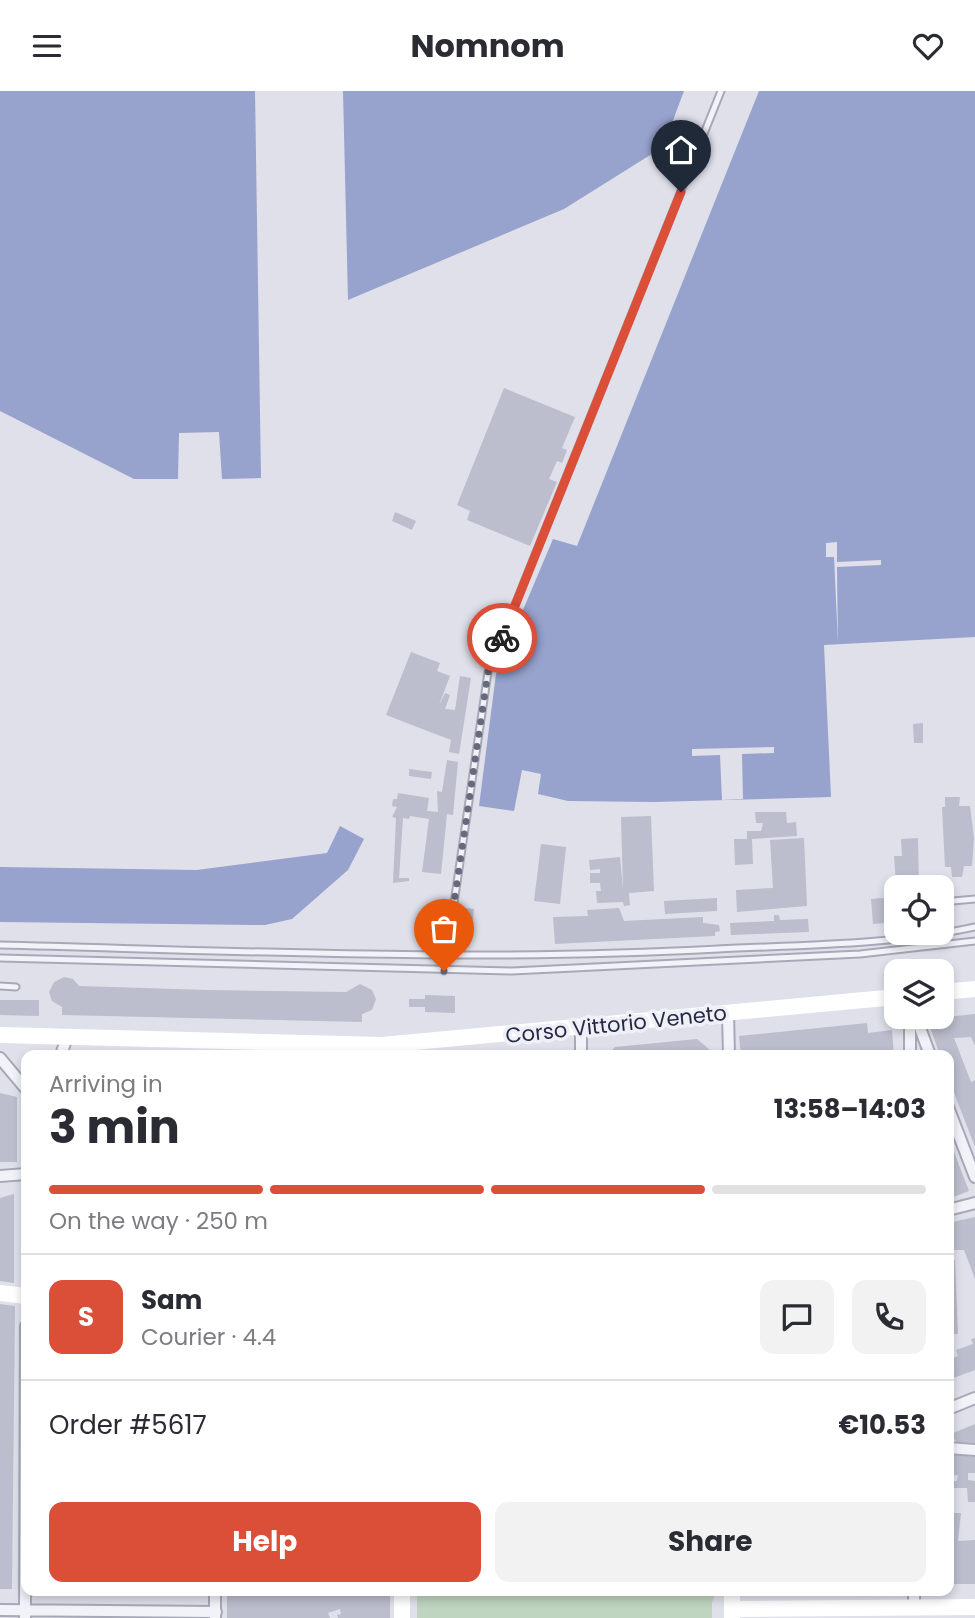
<!DOCTYPE html>
<meta charset="utf-8">
<style>
:root{--surface:#fff;--page:#f2f2f3;--text:#2b2b33;--muted:#7c7c81;--line:#e1e1e2;--accent:#db4e38}
body{margin:0;font-family:Poppins,sans-serif;background:var(--page);color:var(--text);height:100vh;display:flex;flex-direction:column;font-size:26px;white-space:nowrap}
*{box-sizing:border-box;margin:0}
p{font-size:23px;color:var(--muted)}
.icon{flex:none;width:38px;height:38px;fill:none;stroke:currentColor;stroke-width:2;stroke-linecap:round;stroke-linejoin:round}
.map{position:relative;flex:1;overflow:hidden}
.details{position:absolute;left:21px;top:959px;width:933px;height:546px;display:flex;flex-direction:column;background:var(--surface);border-radius:14px;box-shadow:0 4px 10px #0003}
.details>*{flex:none}
.controls{position:absolute;left:884px;top:784px;display:grid;gap:14px}
.controls a{display:grid;place-items:center;width:70px;height:70px;border-radius:14px;background:var(--surface);box-shadow:0 4px 10px #0003;font-size:35px}
.pin{position:absolute;display:grid;place-items:center;width:60px;height:60px;color:#fff;margin:-72px -30px;border-radius:50% 50% 50% 0;rotate:-45deg;box-shadow:0 0 7px #0007}
.pin .icon{rotate:45deg}
.courier{position:absolute;display:grid;place-items:center;width:70px;height:70px;margin:-35px;border:5px solid #db4e38;border-radius:50%;background:#fff;color:#222;box-shadow:0 2px 9px #0007}
.overview em{font-style:normal;font-weight:700}
.overview div{display:flex;flex-direction:column-reverse}
.overview{display:flex;align-items:center;justify-content:space-between;height:119px;padding:0 28px}
h1{font-size:46px;font-weight:700;line-height:52px}
.bar{display:grid;grid-template-columns:repeat(4,1fr);gap:10px 7px;align-content:center;height:84px;padding:0 28px}
.bar i{height:9px;border-radius:5px;background:var(--line)}
.bar .current{background:var(--accent)}
.bar p{grid-column:span 4}
.line{display:flex;align-items:center;gap:18px;padding:0 28px;border-top:2px solid var(--line)}
.line div{flex:1}
.round{display:grid;place-items:center;flex:none;width:74px;height:74px;border-radius:14px;background:var(--page)}
.action{display:flex;gap:14px;margin-top:auto;padding:14px 28px}
.action a{flex:1;height:80px;border-radius:14px;background:var(--accent);color:#fff;font-size:28px;font-weight:700;line-height:80px;text-align:center}
.action a+a{background:var(--page);color:var(--text)}
header{display:flex;justify-content:space-between;align-items:center;height:91px;padding:0 28px;background:var(--surface);font-size:32px;font-weight:700}
.map>svg:first-child{display:block}
.green{fill:#bfd5c0}
.water{fill:#97a2cd}
.pier{fill:#dfe0ea}
.building{fill:#bcbdcd}
.lines{fill:none;stroke-linecap:round;stroke-linejoin:round}
.lane-casing{stroke:#a8a9b8;stroke-width:9}
.street-casing{stroke:#a8a9b8;stroke-width:14}
.lane{stroke:#f2f3f8;stroke-width:5}
.street{stroke:#f2f3f8;stroke-width:10}
.secondary{stroke:#fff;stroke-width:16}
.done{stroke:#67697d;stroke-width:7;stroke-dasharray:0 12.6}
.route{stroke:#db4e38;stroke-width:9}
.labels{text-anchor:middle;dominant-baseline:central;stroke-width:7;stroke-linejoin:round;paint-order:stroke}
.street-label{font-size:21px;fill:#262943;stroke:#eff0f7}
</style>
<header><svg class="icon" aria-label="menu" viewBox="0 0 24 24"><path d="M4 6h16M4 12h16M4 18h16"/></svg>Nomnom<svg class="icon" aria-label="heart" viewBox="0 0 24 24"><path d="M12 20l-8-8c-3-5 5-10 8-4 3-6 11-1 8 4z"/></svg></header>
<div class="map">
<svg width="975" height="1527" viewBox="0 0 975 1527">
<rect width="100%" height="100%" fill="#dfe0ea"/>
<path class="green" d="M417 1500H717L712 1511V1527H417Z"/>
<path class="water" d="M0 0H255L261 387 222 388 219 341 179 342 178 388H134L0 320Z
M343 0H684L663 56 564 118 348 209Z
M759 0H975V546L824 554 831 706 654 711 568 710 538 703 541 683 522 679 514 720 479 715 496 583 553 448 577 455Z
M340 735 364 748 348 779 292 828 265 834 0 831V776L197 779 327 762Z"/>
<path class="pier" d="M837 451V471L881 469V474L837 476 838 553 834 466H826V452Z
M774 656V662L742 663 743 708 722 709 720 664 692 665V658Z"/>
<path class="building" d="M504 297 575 326 562 357 567 359 562 372 557 370 549 388 557 391 530 455 467 429 470 420 457 414Z
M395 421 416 430 412 439 392 430Z
M411 561 440 572 437 580 450 585 439 614 445 602 450 604 445 618 455 619 460 585 471 587 459 663 449 661 451 649 386 624Z
M923 632V652H914L913 633Z
M447 669 458 671 453 724 447 723 441 783 422 781 429 728 410 725 409 728 403 727 399 787H409V790L393 792 396 727 392 726 397 716 392 715 393 708H397L398 702 429 707 427 720 438 721 437 700 442 701Z
M409 678 432 681 431 688 409 685Z
M945 706H960L959 715H970L974 747 972 775H964L962 786H952L951 776H945L942 716H945Z
M755 721H786L787 732 796 731 797 745 752 748 753 773 735 774 734 748H747V740H761L763 732H756Z
M651 725 654 800 629 802 630 814 624 815 623 811 597 812 596 800H601L600 792H590V782H600V778L590 779 589 769 620 766 623 799 621 726Z
M804 747 807 815 737 821 736 799 773 797 770 749Z
M918 747 919 796 896 793 894 765H902L901 748Z
M541 753 566 756 560 813 534 810Z
M717 807V820L665 823 664 810Z
M881 807 896 809V831L873 833 871 808Z
M465 817 474 818 471 844 461 842Z
M619 817 624 830 703 826V832L719 834 720 840 715 841V845L555 853 553 826 588 825 587 819Z
M774 824H779L780 829 808 828 809 841 731 844 730 832 774 830Z
M64 886 73 888 79 895 208 899 346 901 360 893 372 899 376 908 372 919 362 923V931L62 924V916L52 910 49 901 54 891Z
M425 904 455 905V922L425 921V916H409V908H425Z
M0 909H39V925L0 924Z
M975 923V955L971 946 954 947 971 991 975 989V1056L948 986V964H940L927 928Z
M867 932 868 942 892 939 894 964H859L858 961 817 964 816 961 741 964 739 945Z
M697 948 716 964H608L615 956Z
M0 1002 17 1006V1071H0Z
M949 1048 969 1100 948 1108V1048Z
M14 1103V1192L0 1190V1107Z
M975 1126V1188L964 1159H948V1132Z
M948 1169H955L958 1243H948Z
M0 1213 15 1215 12 1498H0Z
M975 1247V1279L948 1289V1257L953 1267 958 1265 956 1259 973 1253 971 1248Z
M975 1333V1352L957 1351 953 1347V1342Z
M948 1363 975 1366V1382H968V1389L975 1390V1411H968L967 1397H948V1390H957L958 1384 948 1385Z
M948 1422H961L958 1450 975 1449V1493H948V1438L953 1439Z
M227 1500H390V1527H338L337 1524 341 1523 340 1518 328 1522 330 1527H227Z"/>
<g class="lines">
<defs>
<path id="lane" d="M936 789 938 796
M942 811 975 808
M942 826 943 843
M0 854C239 860 478 871 718 858 803 854 892 854 975 836
M0 867 512 880 860 863 975 850
M444 880 488 581 721 0
M0 895 16 896"/>
<path id="street" d="M728 922 729 964
M910 926V964
M916 926 930 964
M61 964 67 946
M581 964V936
M0 967 26 998
M948 1016 975 1086
M0 1085 26 1083
M948 1119 975 1112
M948 1318 975 1307
M948 1357 975 1359
M215 1500V1527
M914 1500V1517
M0 1519 216 1521
M25 1527 26 1235"/>
</defs>
<use href="#lane" class="lane-casing"/>
<use href="#street" class="street-casing"/>
<use href="#lane" class="lane"/>
<use href="#street" class="street"/>
<path class="secondary" d="M942 901 975 898
M0 944 382 954 896 906
M0 1202 26 1205
M402 1500V1527
M732 1518 975 1516
M732 1527V1500"/>
</g>
<g class="lines">
<path class="done" d="M444 880 488 581 502 547"/>
<path class="route" d="M502 547 681 101"/>
</g>
<g class="labels">
<g class="street-label">
<text transform="translate(616 933) rotate(-6)">Corso Vittorio Veneto</text>
</g>
</g>
</svg>
<div class="controls">
<a><svg class="icon" aria-label="locate" viewBox="0 0 24 24"><circle cx="12" cy="12" r="6"/><path d="M12 2v4M12 18v4M2 12h4M18 12h4"/></svg></a>
<a><svg class="icon" aria-label="layers" viewBox="0 0 24 24"><path d="M12 4l9 5-9 5-9-5zM3 14l9 5 9-5"/></svg></a>
</div>
<div class="pin" style="left:444px;top:880px;background:#ea580c"><svg class="icon" aria-label="bag" viewBox="0 0 24 24"><path d="M5 8h14l-1 12H6zM9 8a3 3 0 0 1 6 0"/></svg></div>
<div class="pin" style="left:681px;top:101px;background:#1f2937"><svg class="icon" aria-label="home" viewBox="0 0 24 24"><path d="M3 11l9-7 9 7M6 9v11h12V9"/></svg></div>
<div class="courier" style="left:502px;top:547px"><svg class="icon" aria-label="bike" viewBox="0 0 24 24"><circle cx="6" cy="16" r="4"/><circle cx="18" cy="16" r="4"/><path d="M6 16l4-8h5l3 8M10 8l3 8H6M13 5h3"/></svg></div>
<section class="details">
<div class="overview"><div><h1>3 min</h1><p>Arriving in</p></div><em>13:58–14:03</em></div>
<div class="bar"><i class="current"></i><i class="current"></i><i class="current"></i><i></i><p>On the way · 250 m</p></div>
<div class="line" style="height:126px"><b class="round" style="background:var(--accent);color:#fff">S</b><div><b>Sam</b><p>Courier · 4.4</p></div><a class="round"><svg class="icon" aria-label="chat" viewBox="0 0 24 24"><path d="M4 5h16v11H9l-5 4z"/></svg></a><a class="round"><svg class="icon" aria-label="phone" viewBox="0 0 24 24"><path d="M5 4h4l2 5-3 2q2 4 5 5l2-3 5 2v4C11 20 4 13 5 4z"/></svg></a></div>
<div class="line" style="height:91px"><div>Order #5617</div><b>€10.53</b></div>
<div class="action"><a>Help</a><a>Share</a></div>
</section>
</div>
